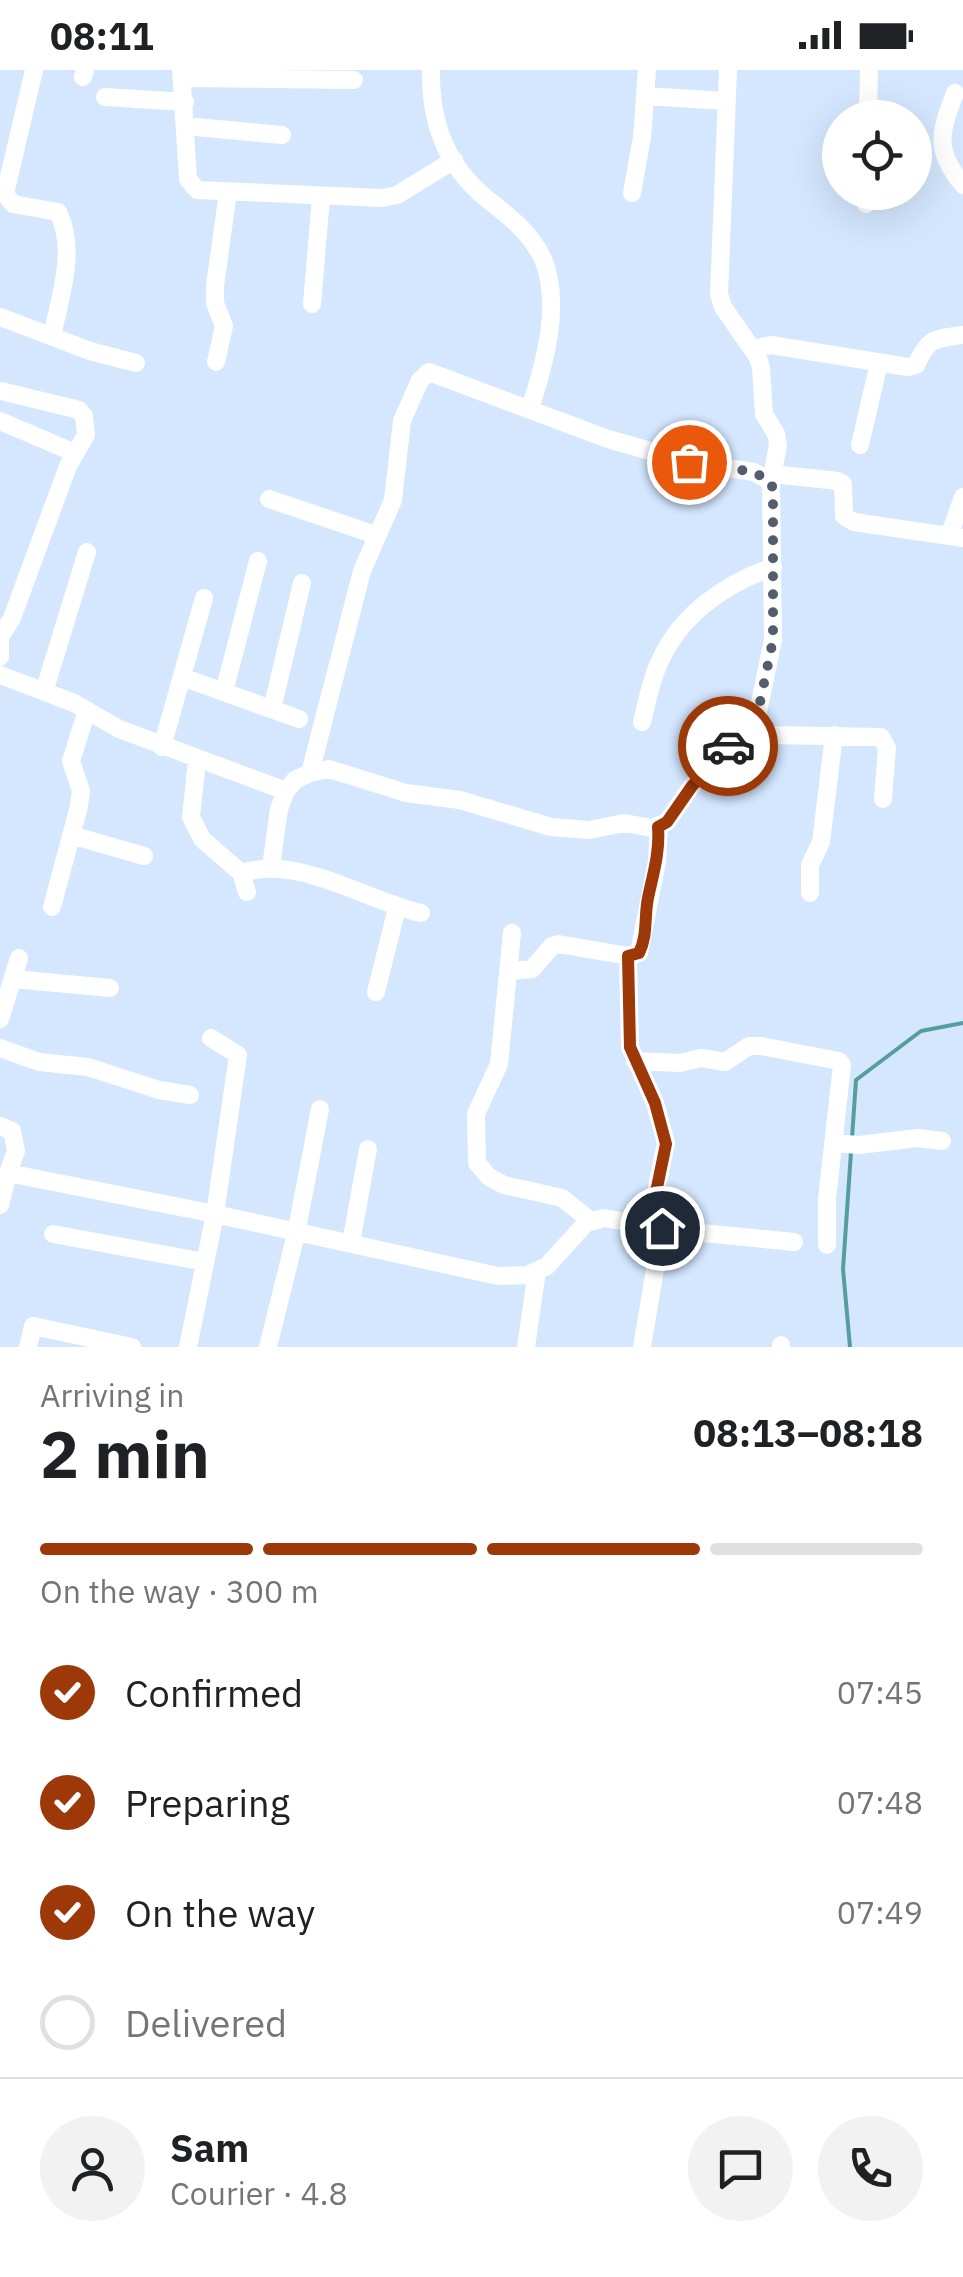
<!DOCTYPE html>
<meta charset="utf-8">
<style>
:root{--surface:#fff;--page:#f2f2f2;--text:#202124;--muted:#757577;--line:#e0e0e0;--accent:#9d3809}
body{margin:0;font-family:"IBM Plex Sans",sans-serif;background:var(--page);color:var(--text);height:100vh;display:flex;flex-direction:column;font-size:38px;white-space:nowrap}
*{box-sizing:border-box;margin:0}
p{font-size:32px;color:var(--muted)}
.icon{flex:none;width:55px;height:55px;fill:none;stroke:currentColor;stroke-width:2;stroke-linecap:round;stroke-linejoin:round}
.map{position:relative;height:1277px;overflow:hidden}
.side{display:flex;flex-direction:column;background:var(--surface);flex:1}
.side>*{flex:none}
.buttons{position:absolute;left:822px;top:30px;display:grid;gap:20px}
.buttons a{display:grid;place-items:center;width:110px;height:110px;border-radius:50%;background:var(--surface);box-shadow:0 10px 40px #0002;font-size:50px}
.pin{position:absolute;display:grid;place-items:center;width:85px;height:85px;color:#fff;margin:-42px;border:5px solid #fff;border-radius:50%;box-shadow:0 2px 10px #0007}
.courier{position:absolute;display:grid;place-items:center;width:100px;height:100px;margin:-50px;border:8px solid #9d3809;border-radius:50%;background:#fff;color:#222;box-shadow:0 2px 12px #0007}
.head em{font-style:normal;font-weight:800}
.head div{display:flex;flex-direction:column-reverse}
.head{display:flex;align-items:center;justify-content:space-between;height:170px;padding:0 40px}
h1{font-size:65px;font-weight:800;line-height:75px}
.bar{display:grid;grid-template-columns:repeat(4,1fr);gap:15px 10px;align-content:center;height:120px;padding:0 40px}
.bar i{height:12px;border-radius:8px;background:var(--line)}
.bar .on{background:var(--accent)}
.bar p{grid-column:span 4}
.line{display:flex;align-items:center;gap:25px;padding:0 40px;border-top:2px solid var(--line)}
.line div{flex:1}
.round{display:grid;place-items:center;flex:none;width:105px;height:105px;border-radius:52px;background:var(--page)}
ol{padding:0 40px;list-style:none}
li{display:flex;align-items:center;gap:30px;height:110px}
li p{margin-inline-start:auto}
li .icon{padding:10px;border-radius:50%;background:var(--accent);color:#fff;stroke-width:4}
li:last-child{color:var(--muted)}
li i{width:55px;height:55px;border:5px solid var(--line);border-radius:50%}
.status{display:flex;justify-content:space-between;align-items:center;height:70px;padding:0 50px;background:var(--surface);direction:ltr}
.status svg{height:28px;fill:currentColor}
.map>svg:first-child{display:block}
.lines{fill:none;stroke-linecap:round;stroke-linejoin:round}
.stream{stroke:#569e9b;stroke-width:4}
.minor{stroke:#fff;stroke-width:18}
.done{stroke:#535e6d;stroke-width:10;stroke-dasharray:0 18}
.route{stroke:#9d3809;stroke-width:12}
</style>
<div class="status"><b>08:11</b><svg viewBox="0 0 49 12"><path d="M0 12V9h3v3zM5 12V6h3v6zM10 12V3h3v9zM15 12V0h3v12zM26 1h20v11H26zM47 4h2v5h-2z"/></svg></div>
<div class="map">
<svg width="963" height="1277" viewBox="0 0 963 1277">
<rect width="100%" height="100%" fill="#d4e7fe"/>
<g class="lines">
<path class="stream" d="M852 1068 856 1010 921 961 963 953
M850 1277 843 1199 851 1082"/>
<path class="minor" d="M34 0 5 124 13 134 58 142C77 180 60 227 52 266
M181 0 188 109 197 120 382 128 397 125 454 90
M431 0C430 51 445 95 486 128 509 147 530 161 543 189 562 235 544 295 530 339
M728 0 719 224 723 237 757 286 761 297 764 344 776 364 778 375 771 412
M83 7 85 0
M182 8 354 10
M955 23C940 63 934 80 963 115
M645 26 726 31
M105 27 185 32
M868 48 869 0
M185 56 282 65
M632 123 642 67 647 0
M866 134V122
M312 234 321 127
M0 247 90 281 136 293
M753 279 771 275 908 297 916 295C929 267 934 269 963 265
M216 292 224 256 215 233V216L228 122
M1 321 79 340 84 346 86 365 68 396 12 548 2 564
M0 351 75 383
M860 375 879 293
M773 404 838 411 843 414 844 446 854 452 963 468
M269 429 376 465
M949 466 963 427
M0 564V587
M0 605 74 633 119 659 286 721
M182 607 299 649
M44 622 87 482
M224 622 258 491
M272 639 302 513
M642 652C647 632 651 609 660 591 681 544 726 513 773 497
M162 677 204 528
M197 691 191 747 202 769 241 803 247 822
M310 703 362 501 393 430 402 351 420 310 429 302 608 369 689 392 754 402 771 412 773 570 758 642 760 658 771 665 881 667 887 678 883 729
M71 765 144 786
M271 797 279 739 286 721 295 710 310 703 329 699 406 723 460 730 551 757 589 760 624 753 652 758 667 752 691 717 735 668 760 658
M241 803C301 785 364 830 421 843
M810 823V795L821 772 834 665
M52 837 79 736 81 721 71 691 87 640
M512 863 499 994 476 1044 477 1093 489 1107 504 1115 562 1128 591 1151
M628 886 630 977 655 1033 666 1073 649 1156
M510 901 532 899 552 876 558 874 628 886 639 883 657 791 659 757
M13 909 110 918
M376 922 397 838
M0 949 19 888
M0 978 39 992 88 997 159 1020 190 1025
M635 991 680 993 701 988 725 992 749 976H761L839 991 842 995 827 1129V1175
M0 1056 12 1061 16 1081 8 1103
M833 1073 859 1075 918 1068 942 1071
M0 1135 8 1103 215 1144 498 1206 528 1205 547 1196 586 1153 604 1148 671 1160 794 1172
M53 1164 205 1192
M351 1173 368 1079
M28 1277 33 1256 132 1277
M188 1277 215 1144 238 985 211 968
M268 1277 296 1164 320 1039
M526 1277 537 1201
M642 1277 662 1158
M781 1277V1275"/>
</g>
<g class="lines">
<path class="done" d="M689 392 754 402 771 412 773 420V570L758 642 760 658 736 668 728 676"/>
<path class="route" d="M662 1158 649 1156 666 1074 655 1033 630 977 628 886 639 883C648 865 644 847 648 828 653 804 660 783 658 757L667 752 692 716 728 676"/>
</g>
</svg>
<div class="buttons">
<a><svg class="icon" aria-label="locate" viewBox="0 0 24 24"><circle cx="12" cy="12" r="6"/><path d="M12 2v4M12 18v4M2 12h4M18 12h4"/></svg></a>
</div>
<div class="pin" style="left:689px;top:392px;background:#ea580c"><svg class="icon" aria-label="bag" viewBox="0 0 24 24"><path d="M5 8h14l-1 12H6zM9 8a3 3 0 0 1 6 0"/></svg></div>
<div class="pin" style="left:662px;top:1158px;background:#1f2937"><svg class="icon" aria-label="home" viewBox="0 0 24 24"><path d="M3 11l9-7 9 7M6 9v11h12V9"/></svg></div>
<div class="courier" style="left:728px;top:676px"><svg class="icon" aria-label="car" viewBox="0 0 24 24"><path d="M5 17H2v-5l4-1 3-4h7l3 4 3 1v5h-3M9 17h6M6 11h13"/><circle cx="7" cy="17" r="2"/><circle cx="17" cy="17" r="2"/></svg></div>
</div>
<section class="side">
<div class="head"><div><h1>2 min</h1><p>Arriving in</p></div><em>08:13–08:18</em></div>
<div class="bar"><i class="on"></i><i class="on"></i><i class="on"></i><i></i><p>On the way · 300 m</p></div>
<ol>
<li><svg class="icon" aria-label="check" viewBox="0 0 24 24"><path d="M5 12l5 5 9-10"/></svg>Confirmed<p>07:45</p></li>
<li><svg class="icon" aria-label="check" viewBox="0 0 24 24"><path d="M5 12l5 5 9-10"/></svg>Preparing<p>07:48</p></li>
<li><svg class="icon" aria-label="check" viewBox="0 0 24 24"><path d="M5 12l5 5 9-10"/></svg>On the way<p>07:49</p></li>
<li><i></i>Delivered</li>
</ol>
<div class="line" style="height:180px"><a class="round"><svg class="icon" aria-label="person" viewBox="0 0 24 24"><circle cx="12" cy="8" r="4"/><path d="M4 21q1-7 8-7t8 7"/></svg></a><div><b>Sam</b><p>Courier · 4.8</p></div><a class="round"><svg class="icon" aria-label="chat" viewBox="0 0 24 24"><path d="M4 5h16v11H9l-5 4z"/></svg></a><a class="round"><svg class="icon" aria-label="phone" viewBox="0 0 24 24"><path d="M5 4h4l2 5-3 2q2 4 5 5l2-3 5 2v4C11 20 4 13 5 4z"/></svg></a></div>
</section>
